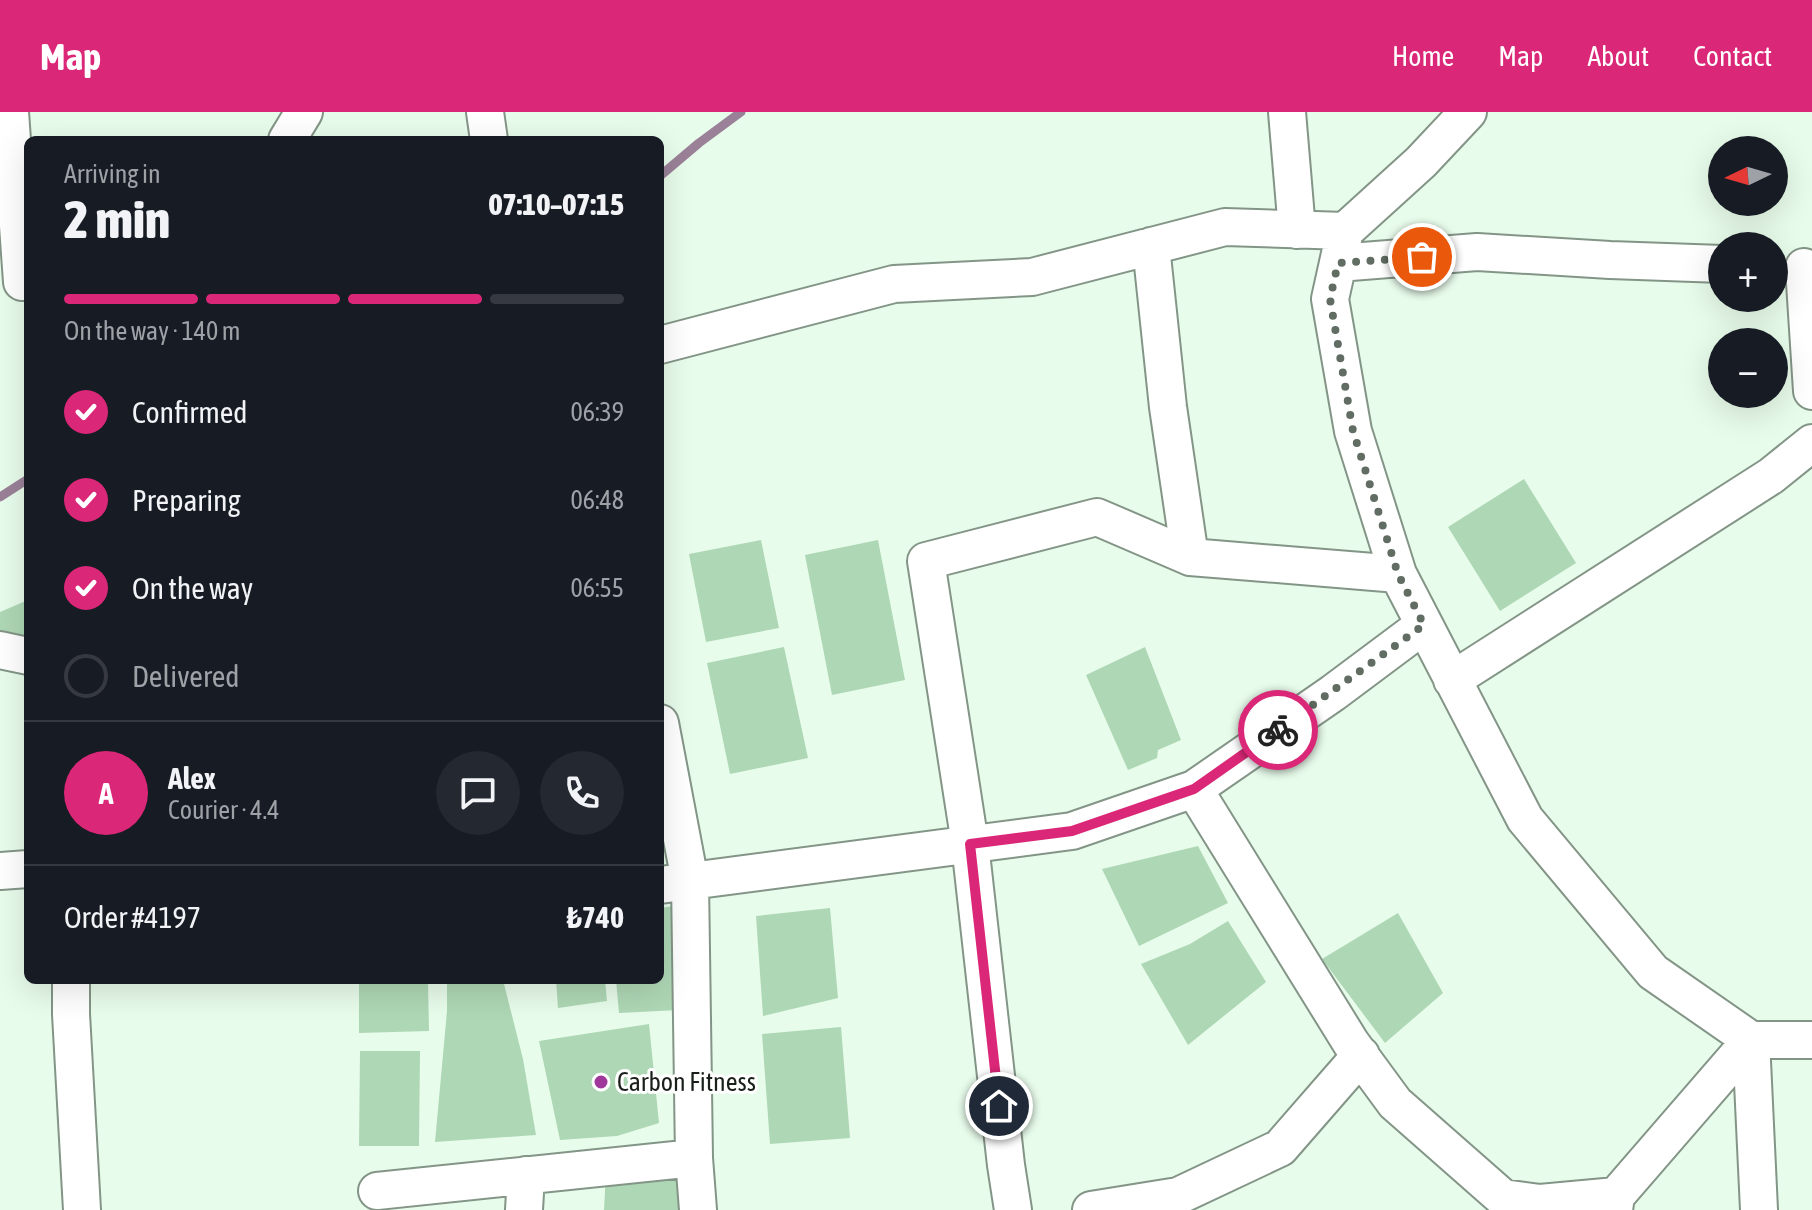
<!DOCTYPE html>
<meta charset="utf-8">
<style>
:root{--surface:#171b24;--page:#242831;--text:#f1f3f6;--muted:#9ea1a6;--line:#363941;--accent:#db2777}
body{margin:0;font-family:"Asap Condensed",sans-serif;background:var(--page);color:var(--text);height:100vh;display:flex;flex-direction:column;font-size:30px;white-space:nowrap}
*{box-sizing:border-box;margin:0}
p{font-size:26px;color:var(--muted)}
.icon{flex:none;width:44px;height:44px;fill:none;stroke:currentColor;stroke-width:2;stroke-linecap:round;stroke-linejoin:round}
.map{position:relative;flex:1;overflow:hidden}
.panel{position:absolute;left:24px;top:24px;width:640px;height:848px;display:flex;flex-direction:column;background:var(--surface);border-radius:12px;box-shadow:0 8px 32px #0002}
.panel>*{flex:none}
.needle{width:52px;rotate:265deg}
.tools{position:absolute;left:1708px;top:24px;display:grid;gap:16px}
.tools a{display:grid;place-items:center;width:80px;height:80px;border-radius:50%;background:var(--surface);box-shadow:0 8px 32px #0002;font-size:40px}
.pin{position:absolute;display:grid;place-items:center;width:68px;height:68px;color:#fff;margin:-34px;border:4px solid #fff;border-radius:50%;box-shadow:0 2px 8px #0007}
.courier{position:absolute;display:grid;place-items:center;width:80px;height:80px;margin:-40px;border:6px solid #db2777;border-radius:50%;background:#fff;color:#222;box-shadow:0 2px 10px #0007}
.headline em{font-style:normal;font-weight:800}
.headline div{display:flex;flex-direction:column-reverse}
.headline{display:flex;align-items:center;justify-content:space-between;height:136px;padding:0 40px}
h1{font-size:52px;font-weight:800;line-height:60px}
.bar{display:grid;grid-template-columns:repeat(4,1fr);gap:12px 8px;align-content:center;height:96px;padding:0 40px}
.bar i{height:10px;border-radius:6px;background:var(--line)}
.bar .on{background:var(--accent)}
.bar p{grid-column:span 4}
.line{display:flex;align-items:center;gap:20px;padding:0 40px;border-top:2px solid var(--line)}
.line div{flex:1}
.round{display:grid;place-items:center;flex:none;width:84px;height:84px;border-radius:42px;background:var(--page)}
ol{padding:0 40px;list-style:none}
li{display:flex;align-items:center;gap:24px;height:88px}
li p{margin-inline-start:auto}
li .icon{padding:8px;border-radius:50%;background:var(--accent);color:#fff;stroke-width:4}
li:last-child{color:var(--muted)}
li i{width:44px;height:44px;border:4px solid var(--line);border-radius:50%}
header{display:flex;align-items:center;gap:48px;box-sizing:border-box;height:112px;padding:0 40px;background:var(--accent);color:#fff}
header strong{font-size:38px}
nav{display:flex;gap:44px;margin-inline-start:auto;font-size:28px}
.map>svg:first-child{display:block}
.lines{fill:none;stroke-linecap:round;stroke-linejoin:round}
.stream{stroke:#9a8198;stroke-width:9}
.building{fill:#aed7b5}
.minor-casing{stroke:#839586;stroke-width:40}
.minor{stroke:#fff;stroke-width:36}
.done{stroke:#616d63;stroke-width:8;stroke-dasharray:0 14.4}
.route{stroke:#db2777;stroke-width:10}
.poi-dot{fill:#a0389b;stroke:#fff;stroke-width:3}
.labels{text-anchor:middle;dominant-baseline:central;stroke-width:6;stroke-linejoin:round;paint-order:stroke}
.poi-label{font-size:26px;fill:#19201a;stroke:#fff;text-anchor:start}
</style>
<header>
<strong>Map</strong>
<nav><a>Home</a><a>Map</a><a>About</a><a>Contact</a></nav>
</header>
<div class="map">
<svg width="1812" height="1098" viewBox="0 0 1812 1098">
<rect width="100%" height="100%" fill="#e8fceb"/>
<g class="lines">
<path class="stream" d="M660 64 699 31 741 0
M0 385 28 367"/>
</g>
<path class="building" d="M1524 367 1576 451 1500 499 1448 415Z
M761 428 779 516 706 530 689 442Z
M878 428 905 568 832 583 805 443Z
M28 488V526L0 519V500Z
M784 535 808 646 730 662 707 551Z
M1145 535 1181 628 1158 638 1157 646 1128 658 1086 563Z
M1198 734 1228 791 1139 834 1102 757Z
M674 794 679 898 619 901 616 868H660V796Z
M830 796 838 886 763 904 756 804Z
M1398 801 1443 881 1385 931 1322 847Z
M1228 809 1266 870 1188 933 1141 852 1190 832Z
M359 868H428L429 919 359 921Z
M447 868H503L523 947 536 1023 435 1030 447 899Z
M556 868H605L607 889 558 896Z
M649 912 659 1011 617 1024 560 1028 539 929Z
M841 915 850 1026 770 1032 762 922Z
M360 939H420L419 1034H359Z
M681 1054 687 1098H604L606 1060Z"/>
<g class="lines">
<defs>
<path id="minor" d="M10 0 22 170
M485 0 489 28
M1287 0 1297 118
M1468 0 1421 50 1345 119 1330 187 1353 319 1398 462 1525 707 1653 860 1751 928H1812
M287 28 304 0
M1151 134 1168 295 1190 445
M1338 151 1477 140 1610 148 1722 152
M1804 155 1812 279
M660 233 894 172 1032 165 1225 115 1345 119
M0 538 28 544
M1452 568 1771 364 1812 331
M660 611 690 769 694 1046 698 1098
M1194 677 1351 931 1395 991 1503 1086 1540 1091 1616 1084
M0 759 28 757
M660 773 1072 719 1194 677 1333 581 1424 513
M71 868V902L82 1098
M1751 928 1759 1098
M377 1079 694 1046
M524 1098 526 1063
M1013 1098 1006 1053 970 732 926 449 1097 405 1190 445 1398 462
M1091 1098 1178 1084 1280 1036 1361 943
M1614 1098 1616 1084 1751 928"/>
</defs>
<use href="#minor" class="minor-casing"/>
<use href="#minor" class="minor"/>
</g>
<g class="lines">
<path class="done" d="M1278 618 1424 513 1398 462 1353 319 1330 187 1338 151 1422 145"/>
<path class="route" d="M999 994 970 732 1072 719 1194 677 1278 618"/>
</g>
<circle class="poi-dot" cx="601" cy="970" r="8"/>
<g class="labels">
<g class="poi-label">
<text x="617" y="970">Carbon Fitness</text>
</g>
</g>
</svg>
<div class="tools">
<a><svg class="needle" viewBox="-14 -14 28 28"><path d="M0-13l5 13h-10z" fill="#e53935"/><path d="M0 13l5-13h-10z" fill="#9ea1a6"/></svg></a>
<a>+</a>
<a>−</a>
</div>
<div class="pin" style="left:1422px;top:145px;background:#ea580c"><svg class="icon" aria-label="bag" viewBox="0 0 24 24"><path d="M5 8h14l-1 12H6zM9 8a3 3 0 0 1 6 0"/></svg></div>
<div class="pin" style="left:999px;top:994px;background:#1f2937"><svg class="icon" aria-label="home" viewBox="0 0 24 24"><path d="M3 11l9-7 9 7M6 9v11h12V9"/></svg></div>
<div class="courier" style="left:1278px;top:618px"><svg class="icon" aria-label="bike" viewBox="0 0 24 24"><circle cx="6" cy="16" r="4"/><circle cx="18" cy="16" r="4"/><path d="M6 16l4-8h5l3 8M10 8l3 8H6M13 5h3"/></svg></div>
<section class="panel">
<div class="headline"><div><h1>2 min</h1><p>Arriving in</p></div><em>07:10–07:15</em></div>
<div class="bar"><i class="on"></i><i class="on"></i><i class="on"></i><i></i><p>On the way · 140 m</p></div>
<ol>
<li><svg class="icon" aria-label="check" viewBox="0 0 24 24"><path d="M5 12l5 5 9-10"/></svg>Confirmed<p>06:39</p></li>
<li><svg class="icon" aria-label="check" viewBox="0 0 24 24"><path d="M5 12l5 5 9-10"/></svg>Preparing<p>06:48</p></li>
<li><svg class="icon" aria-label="check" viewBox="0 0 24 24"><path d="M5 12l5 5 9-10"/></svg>On the way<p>06:55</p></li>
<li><i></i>Delivered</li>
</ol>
<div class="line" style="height:144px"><b class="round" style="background:var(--accent);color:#fff">A</b><div><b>Alex</b><p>Courier · 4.4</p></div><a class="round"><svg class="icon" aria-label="chat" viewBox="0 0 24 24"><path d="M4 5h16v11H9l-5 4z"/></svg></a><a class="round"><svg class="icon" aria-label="phone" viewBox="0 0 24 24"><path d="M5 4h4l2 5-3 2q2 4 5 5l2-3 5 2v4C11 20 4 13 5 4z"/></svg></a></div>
<div class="line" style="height:104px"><div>Order #4197</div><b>₺740</b></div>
</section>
</div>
